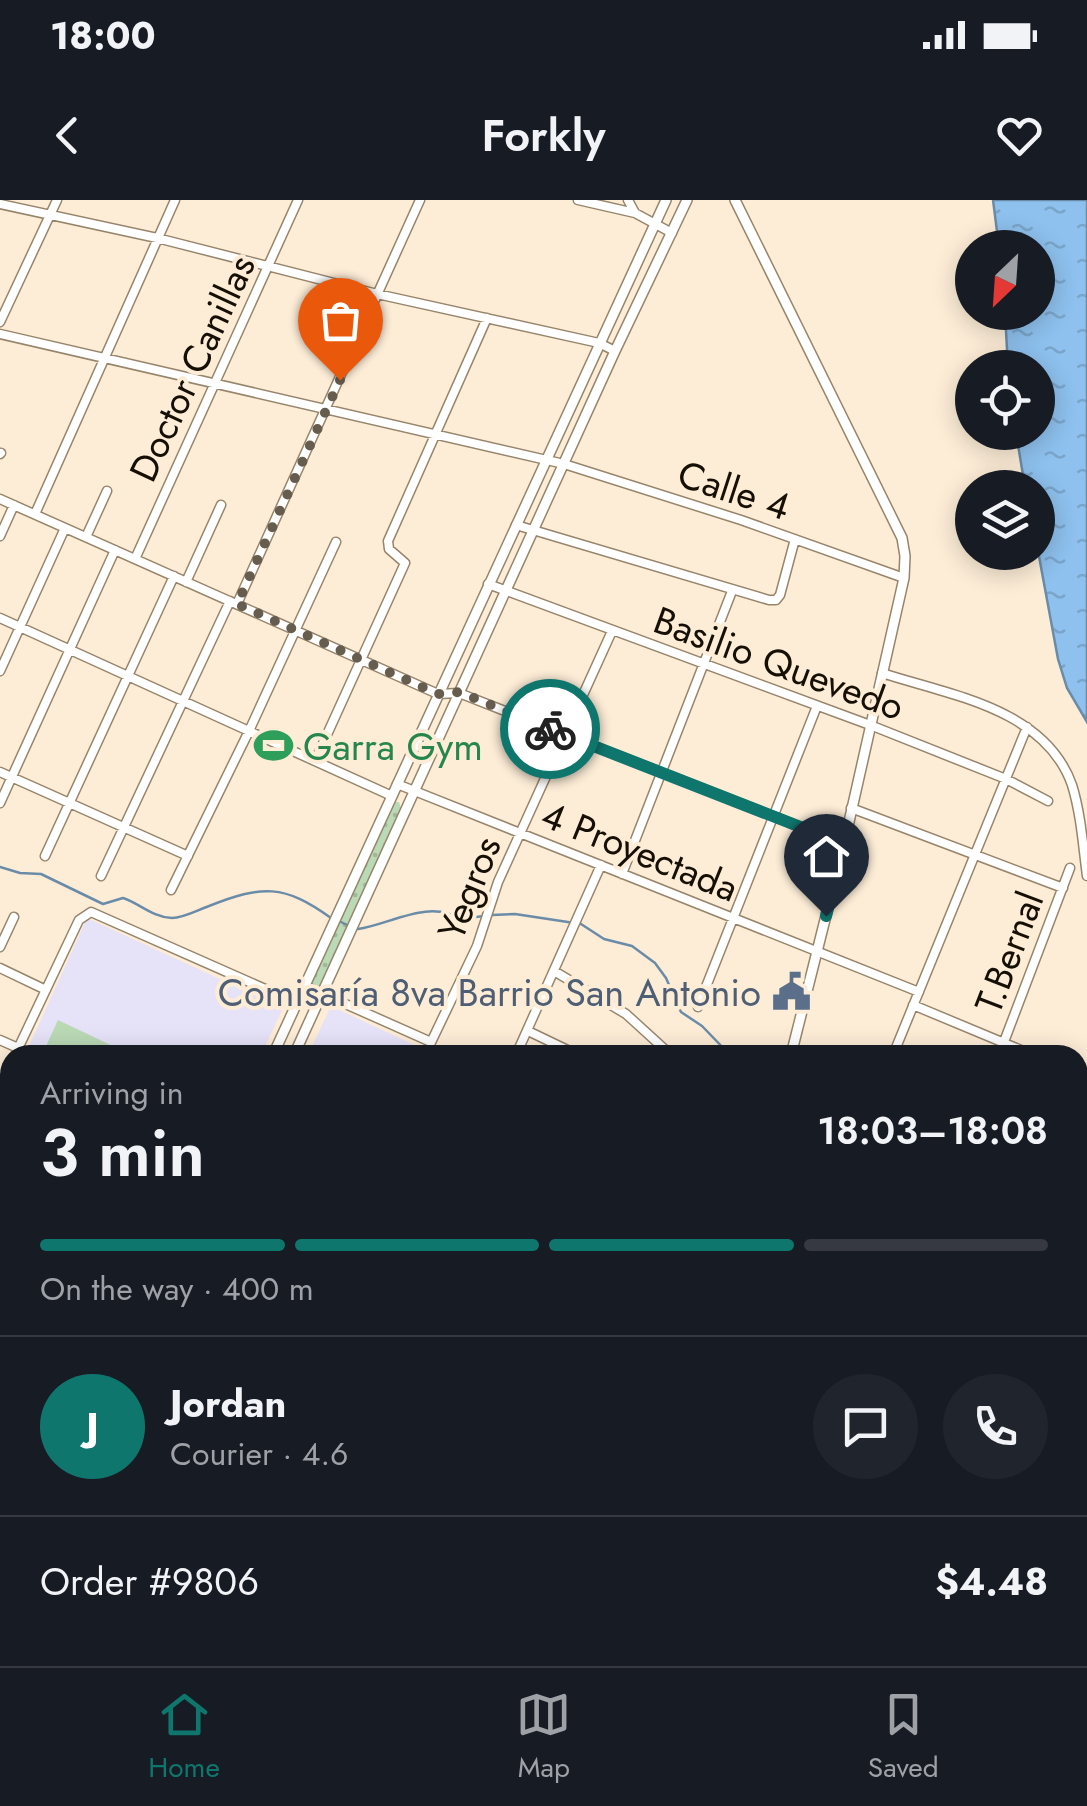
<!DOCTYPE html>
<meta charset="utf-8">
<style>
:root{--surface:#171b24;--page:#20242c;--text:#f1f3f6;--muted:#9ea1a6;--line:#363941;--accent:#0f766e}
body{margin:0;font-family:Jost,sans-serif;background:var(--page);color:var(--text);height:100vh;display:flex;flex-direction:column;font-size:38px;white-space:nowrap}
*{box-sizing:border-box;margin:0}
p{font-size:32px;color:var(--muted)}
.icon{flex:none;width:55px;height:55px;fill:none;stroke:currentColor;stroke-width:2;stroke-linecap:round;stroke-linejoin:round}
.map{position:relative;flex:1;overflow:hidden}
.side{position:absolute;left:0px;top:845px;width:1088px;height:622px;display:flex;flex-direction:column;background:var(--surface);border-radius:30px 30px 0 0;box-shadow:0 5px 25px #0003}
.side>*{flex:none}
.needle{width:65px;rotate:205deg}
.fabs{position:absolute;left:955px;top:30px;display:grid;gap:20px}
.fabs a{display:grid;place-items:center;width:100px;height:100px;border-radius:50%;background:var(--surface);box-shadow:0 5px 25px #0003;font-size:50px}
.pin{position:absolute;display:grid;place-items:center;width:85px;height:85px;color:#fff;margin:-102px -42px;border-radius:50% 50% 50% 0;rotate:-45deg;box-shadow:0 0 10px #0007}
.pin .icon{rotate:45deg}
.courier{position:absolute;display:grid;place-items:center;width:100px;height:100px;margin:-50px;border:8px solid #0f766e;border-radius:50%;background:#fff;color:#222;box-shadow:0 2px 12px #0007}
.headline em{font-style:normal;font-weight:600}
.headline div{display:flex;flex-direction:column-reverse}
.headline{display:flex;align-items:center;justify-content:space-between;height:170px;padding:0 40px}
h1{font-size:65px;font-weight:600;line-height:75px}
.bar{display:grid;grid-template-columns:repeat(4,1fr);gap:15px 10px;align-content:center;height:120px;padding:0 40px}
.bar i{height:12px;border-radius:8px;background:var(--line)}
.bar .active{background:var(--accent)}
.bar p{grid-column:span 4}
.line{display:flex;align-items:center;gap:25px;padding:0 40px;border-top:2px solid var(--line)}
.line div{flex:1}
.round{display:grid;place-items:center;flex:none;width:105px;height:105px;border-radius:52px;background:var(--page)}
.status{display:flex;justify-content:space-between;align-items:center;height:70px;padding:0 50px;background:var(--surface);direction:ltr}
.status svg{height:28px;fill:currentColor}
header{display:flex;justify-content:space-between;align-items:center;height:130px;padding:0 40px;background:var(--surface);font-size:45px;font-weight:600}
.menu{display:flex;justify-content:space-around;align-items:center;height:140px;border-top:2px solid var(--line);background:var(--surface);font-size:28px;color:var(--muted)}
.menu a{display:grid;justify-items:center;gap:5px}
.menu .active{color:var(--accent)}
.map>svg:first-child{display:block}
.education{fill:#e6e2f8}
.wetland{fill:url(#wetland-marsh)}
.park{fill:url(#park-dots)}
.pitch{fill:#bad9b5}
.water{fill:url(#water-ripples);stroke:#6a8ca8;stroke-width:2.5}
.lines{fill:none;stroke-linecap:round;stroke-linejoin:round}
.stream{stroke:#6a8ca8;stroke-width:2.5}
.minor-casing{stroke:#97856b;stroke-width:11}
.tertiary-casing{stroke:#97856b;stroke-width:12}
.minor{stroke:#fff;stroke-width:8}
.tertiary{stroke:#fff;stroke-width:9}
.done{stroke:#675d4f;stroke-width:10;stroke-dasharray:0 18}
.route{stroke:#0f766e;stroke-width:12}
.labels{text-anchor:middle;dominant-baseline:central;stroke-width:8;stroke-linejoin:round;paint-order:stroke}
.street-label{font-size:38px;fill:#160f06;stroke:#fdedd7}
.leisure-label{font-size:38px;fill:#27864d;stroke:#fdedd7;text-anchor:start}
.service-label{font-size:38px;fill:#4e5e75;stroke:#fdedd7;text-anchor:end}
</style>
<div class="status"><b>18:00</b><svg viewBox="0 0 49 12"><path d="M0 12V9h3v3zM5 12V6h3v6zM10 12V3h3v9zM15 12V0h3v12zM26 1h20v11H26zM47 4h2v5h-2z"/></svg></div>
<header><svg class="icon" aria-label="back" viewBox="0 0 24 24"><path d="M15 5l-7 7 7 7"/></svg>Forkly<svg class="icon" aria-label="heart" viewBox="0 0 24 24"><path d="M12 20l-8-8c-3-5 5-10 8-4 3-6 11-1 8 4z"/></svg></header>
<div class="map">
<svg width="1087" height="1466" viewBox="0 0 1087 1466">
<defs>
<pattern id="wetland-marsh" width="20" height="14" patternUnits="userSpaceOnUse" patternTransform="scale(2.5)"><rect width="20" height="14" fill="#bad9b5"/><path d="M1 5h8M5 5V1M11 12h8M15 12V8" fill="none" stroke="#9fb99a"/></pattern>
<pattern id="park-dots" width="8" height="8" patternUnits="userSpaceOnUse" patternTransform="scale(2.5)"><rect width="8" height="8" fill="#bad9b5"/><path d="M2 2h.1M6 6h.1" fill="none" stroke="#9fb99a" stroke-width="1.8" stroke-linecap="round"/></pattern>
<pattern id="water-ripples" width="26" height="14" patternUnits="userSpaceOnUse" patternTransform="scale(2.5)"><rect width="26" height="14" fill="#8ec1ee"/><path d="M2 4q2-2 4 0t4 0M15 11q2-2 4 0t4 0" fill="none" stroke="#7aa5cb"/></pattern>
</defs>
<rect width="100%" height="100%" fill="#fdedd7"/>
<path class="education" d="M87 718 283 808 261 855H25Z
M331 806 423 849 420 855H308Z"/>
<path class="wetland" d="M1087 1190V1361L1082 1368 1078 1365V1202Z"/>
<path class="park" d="M392 602H399L401 608 321 786 316 787 311 782Z"/>
<path class="pitch" d="M58 820 119 849 116 855H42Z"/>
<path class="water" d="M993 0H1087V522L1067 488 1058 459 1038 351V288L1025 287 1016 233 1038 232V168L1008 167 1005 113 1038 112V48L999 47Z"/>
<g class="lines">
<path class="stream" d="M0 667 20 673 41 674 103 704 123 698C139 703 152 717 172 718 183 718 198 710 209 706 262 685 284 684 331 718
M492 715 515 714 581 724 604 739 632 746 655 763 666 778 681 812 702 826 730 855
M341 722 347 725
M358 729C391 724 429 699 460 719L484 716
M1078 1366 1087 1370
M972 1466 976 1458"/>
<defs>
<path id="minor" d="M578 0 635 13
M628 0 635 13 672 33
M0 4 157 38 377 94 599 143 615 151
M0 122 57 0
M0 134 564 264 741 320 904 378
M0 254 1 253
M0 299 438 494 459 493 844 644
M35 314 175 0
M516 325 769 400H776L780 395 795 339
M0 336 14 305
M86 337 107 291
M135 359 298 0
M186 382 221 305
M488 384 870 525 1006 579 1048 601
M237 404 420 0
M0 418 392 596
M0 471 65 328
M882 473C949 495 1045 508 1072 585 1081 614 1083 646 1087 676
M315 561 405 363 389 349 388 341 487 118
M0 572 188 656
M397 584 919 792
M0 603 115 350
M851 608 1063 688
M45 656 174 376
M622 674 732 391
M101 676 230 401
M171 690 249 531 336 342
M0 747 14 717
M0 768 46 790
M554 771 626 814 671 855
M305 786 431 842
M913 805 1033 855
M698 807 817 506
M528 831 578 855
M0 840 18 848
M15 855 79 720 91 712 297 803
M425 855 477 746 498 682 612 431
M516 855 601 665
M893 855 1027 527
M999 855 1070 668
M0 892 10 867
M1078 924 1087 880
M1078 998 1087 1001
M0 1052 10 1046
M1078 1058 1087 1057
M0 1062 10 1060
M1078 1145 1087 1130
M0 1180 10 1158
M0 1282 10 1287
M0 1410 10 1415
M102 1458 121 1466
M384 1458 403 1466
M669 1458 687 1466
M1062 1458V1466
M142 1466 145 1458
M150 1466 154 1458
M269 1466 272 1458
M278 1466 282 1458
M619 1466 623 1458
M721 1466 725 1458
M831 1466 835 1458
M1036 1466 1037 1458"/>
<path id="tertiary" d="M735 0 902 338 905 356 904 378 844 644 791 855
M273 855 666 0
M294 855 615 151 687 0
M0 1006 10 1010
M0 1025 10 1029
M0 1457 10 1436
M999 1458 1015 1466
M18 1466 22 1458
M528 1466 532 1458"/>
</defs>
<use href="#minor" class="minor-casing"/>
<use href="#tertiary" class="tertiary-casing"/>
<use href="#minor" class="minor"/>
<use href="#tertiary" class="tertiary"/>
</g>
<g class="lines">
<path class="done" d="M340 180 237 404 438 494 459 492 550 529"/>
<path class="route" d="M550 529 844 644 826 716"/>
</g>
<defs>
<symbol id="stadium-bare" viewBox="-9 -9 18 18"><path d="M0-5a6.5 5 0 1 0 0 10a6.5 5 0 1 0 0-10ZM-3.5-1.8h7v3.6h-7Z" fill="#2e9e5b" stroke="#fdedd7" stroke-width="2.5" paint-order="stroke"/></symbol>
<symbol id="civic-bare" viewBox="-9 -9 18 18"><path d="M-.6-6.5H3V-4.5H.6V-3L4-1V1h2V6H-6V1h2V-1L-.6-3ZM-1.2 2.5V6h2.4V2.5Z" fill="#5c6f8a" stroke="#fdedd7" stroke-width="2.5" paint-order="stroke"/></symbol>
</defs>
<g fill-rule="evenodd">
<use href="#stadium-bare" x="246" y="518" width="55" height="55"/>
<use href="#civic-bare" x="764" y="764" width="55" height="55"/>
</g>
<g class="labels">
<g class="street-label">
<text transform="translate(192 168) rotate(-65)">Doctor Canillas</text>
<text transform="translate(734 290) rotate(18)">Calle 4</text>
<text transform="translate(779 463) rotate(20)">Basilio Quevedo</text>
<text transform="translate(640 651) rotate(22)">4 Proyectada</text>
<text transform="translate(469 688) rotate(-68)">Yegros</text>
<text transform="translate(1009 752) rotate(-69)">T.Bernal</text>
</g>
<g class="leisure-label">
<text x="303" y="546">Garra Gym</text>
</g>
<g class="service-label">
<text x="761" y="792">Comisaría 8va Barrio San Antonio</text>
</g>
</g>
</svg>
<div class="fabs">
<a><svg class="needle" viewBox="-14 -14 28 28"><path d="M0-13l5 13h-10z" fill="#e53935"/><path d="M0 13l5-13h-10z" fill="#9ea1a6"/></svg></a>
<a><svg class="icon" aria-label="locate" viewBox="0 0 24 24"><circle cx="12" cy="12" r="6"/><path d="M12 2v4M12 18v4M2 12h4M18 12h4"/></svg></a>
<a><svg class="icon" aria-label="layers" viewBox="0 0 24 24"><path d="M12 4l9 5-9 5-9-5zM3 14l9 5 9-5"/></svg></a>
</div>
<div class="pin" style="left:340px;top:180px;background:#ea580c"><svg class="icon" aria-label="bag" viewBox="0 0 24 24"><path d="M5 8h14l-1 12H6zM9 8a3 3 0 0 1 6 0"/></svg></div>
<div class="pin" style="left:826px;top:716px;background:#1f2937"><svg class="icon" aria-label="home" viewBox="0 0 24 24"><path d="M3 11l9-7 9 7M6 9v11h12V9"/></svg></div>
<div class="courier" style="left:550px;top:529px"><svg class="icon" aria-label="bike" viewBox="0 0 24 24"><circle cx="6" cy="16" r="4"/><circle cx="18" cy="16" r="4"/><path d="M6 16l4-8h5l3 8M10 8l3 8H6M13 5h3"/></svg></div>
<section class="side">
<div class="headline"><div><h1>3 min</h1><p>Arriving in</p></div><em>18:03–18:08</em></div>
<div class="bar"><i class="active"></i><i class="active"></i><i class="active"></i><i></i><p>On the way · 400 m</p></div>
<div class="line" style="height:180px"><b class="round" style="background:var(--accent);color:#fff">J</b><div><b>Jordan</b><p>Courier · 4.6</p></div><a class="round"><svg class="icon" aria-label="chat" viewBox="0 0 24 24"><path d="M4 5h16v11H9l-5 4z"/></svg></a><a class="round"><svg class="icon" aria-label="phone" viewBox="0 0 24 24"><path d="M5 4h4l2 5-3 2q2 4 5 5l2-3 5 2v4C11 20 4 13 5 4z"/></svg></a></div>
<div class="line" style="height:130px"><div>Order #9806</div><b>$4.48</b></div>
</section>
</div>
<nav class="menu">
<a class="active"><svg class="icon" aria-label="home" viewBox="0 0 24 24"><path d="M3 11l9-7 9 7M6 9v11h12V9"/></svg>Home</a>
<a><svg class="icon" aria-label="map" viewBox="0 0 24 24"><path d="M3 6l6-2 6 2 6-2v14l-6 2-6-2-6 2zM9 4v14M15 6v14"/></svg>Map</a>
<a><svg class="icon" aria-label="saved" viewBox="0 0 24 24"><path d="M7 4h10v16l-5-4-5 4z"/></svg>Saved</a>
</nav>
